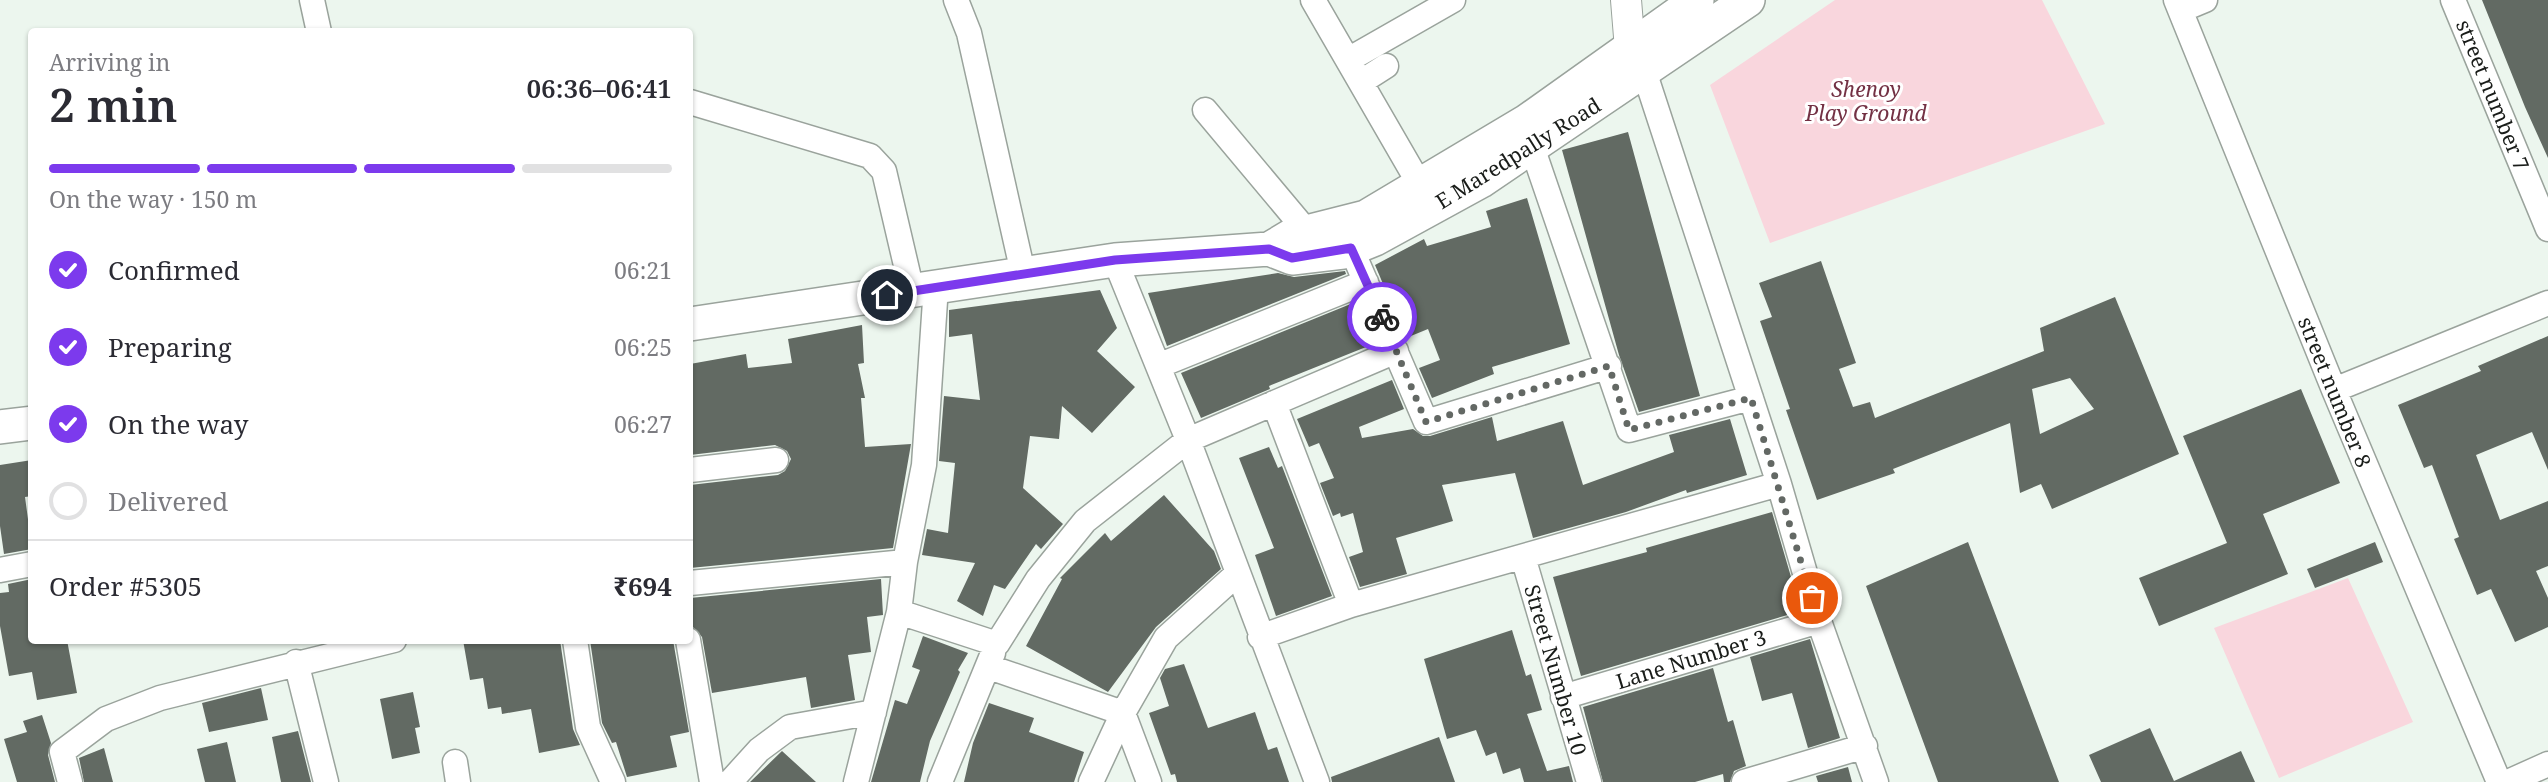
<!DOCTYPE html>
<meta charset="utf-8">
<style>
:root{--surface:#fff;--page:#f7f7f7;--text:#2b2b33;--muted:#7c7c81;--line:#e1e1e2;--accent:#7c3aed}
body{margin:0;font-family:"Noto Serif",serif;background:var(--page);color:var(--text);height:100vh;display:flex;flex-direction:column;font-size:26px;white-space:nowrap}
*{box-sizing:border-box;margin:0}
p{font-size:23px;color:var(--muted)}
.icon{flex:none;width:38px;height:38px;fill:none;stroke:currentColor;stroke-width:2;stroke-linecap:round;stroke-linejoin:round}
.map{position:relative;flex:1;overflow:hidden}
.side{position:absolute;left:28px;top:28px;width:665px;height:616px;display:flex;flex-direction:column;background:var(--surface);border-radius:7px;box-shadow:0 2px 5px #0004}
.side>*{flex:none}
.pin{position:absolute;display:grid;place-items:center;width:60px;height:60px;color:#fff;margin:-30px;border:4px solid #fff;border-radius:50%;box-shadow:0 2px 7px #0007}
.courier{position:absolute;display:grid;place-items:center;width:70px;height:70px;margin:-35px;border:5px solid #7c3aed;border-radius:50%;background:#fff;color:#222;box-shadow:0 2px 9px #0007}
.summary em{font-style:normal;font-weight:600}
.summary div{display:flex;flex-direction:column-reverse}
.summary{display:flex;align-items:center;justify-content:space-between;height:119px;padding:0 21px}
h1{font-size:46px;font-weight:600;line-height:52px}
.bar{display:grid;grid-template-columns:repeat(4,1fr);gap:10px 7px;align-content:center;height:84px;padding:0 21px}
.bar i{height:9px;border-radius:5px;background:var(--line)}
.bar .on{background:var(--accent)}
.bar p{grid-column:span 4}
.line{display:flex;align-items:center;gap:18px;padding:0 21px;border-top:2px solid var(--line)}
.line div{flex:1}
ol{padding:0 21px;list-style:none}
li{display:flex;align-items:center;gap:21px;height:77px}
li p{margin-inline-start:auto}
li .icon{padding:7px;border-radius:50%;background:var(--accent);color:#fff;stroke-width:4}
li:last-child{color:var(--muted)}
li i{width:38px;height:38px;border:4px solid var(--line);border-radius:50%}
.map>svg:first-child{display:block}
.green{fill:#f9d6dd}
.building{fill:#626a63;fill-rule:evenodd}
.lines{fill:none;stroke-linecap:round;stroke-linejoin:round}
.minor-casing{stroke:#9aa39c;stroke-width:27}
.tertiary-casing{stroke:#9aa39c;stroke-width:32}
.secondary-casing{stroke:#9aa39c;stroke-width:36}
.minor{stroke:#fff;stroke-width:24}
.tertiary{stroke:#fff;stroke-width:30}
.secondary{stroke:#fff;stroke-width:33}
.done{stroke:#636864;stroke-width:7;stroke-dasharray:0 12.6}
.route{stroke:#7c3aed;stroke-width:9}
.labels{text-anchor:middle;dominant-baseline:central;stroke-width:6;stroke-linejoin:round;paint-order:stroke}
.park-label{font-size:21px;font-style:italic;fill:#733144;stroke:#fff}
.street-label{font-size:21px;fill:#191c19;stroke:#fff}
</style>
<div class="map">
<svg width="2548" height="782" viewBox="0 0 2548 782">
<rect width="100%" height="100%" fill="#ecf6ee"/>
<path class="green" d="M1835 0H2042L2105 124 1770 243 1710 85Z
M2348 578 2413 722 2279 778 2214 628Z"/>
<path class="building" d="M2482 0H2548V158L2525 107Z
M1628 132 1700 396 1639 412 1619 355 1562 150Z
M1527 198 1570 344 1492 367 1494 374 1432 398 1419 368 1440 360 1428 329 1406 338 1375 265 1424 239 1427 246 1491 227 1486 211Z
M1821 261 1856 363 1839 369 1853 407 1870 402 1875 418 2044 351 2040 328 2115 297 2179 454 2052 509 2041 484 2020 493 2010 423 1893 469 1895 473 1817 500 1786 410 1790 409 1760 321 1772 317 1759 283ZM2070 378 2094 409 2040 434 2032 389Z
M1345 271 1346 274 1167 346 1148 293 1278 273 1294 277Z
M1100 290 1117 328 1097 351 1135 387 1092 433 1062 406 1059 439 1030 436 1023 488 1063 524 1041 549 1036 544 1005 589 994 585 983 616 957 601 975 563 922 555 927 529 948 533 955 463 939 461 944 396 980 400 972 334 949 337V310Z
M1358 301 1376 343 1269 386 1270 389 1201 418 1181 373Z
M862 325 864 363 858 364 865 398H861L865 447 911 444 893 548 690 568V485L778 475 785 471 791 459 787 451 775 445 690 455V364L746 354 748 368 792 363 788 339Z
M2548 336V470L2532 432 2476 455 2500 520 2548 501V566L2536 571 2548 598V627L2515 642 2491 589 2477 595 2454 539 2459 537 2432 465 2424 468 2398 405 2481 371 2478 366Z
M1392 380 1404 409 1359 427 1362 438 1413 429 1423 436H1430L1492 417 1497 441 1563 421 1583 485 1674 452 1669 435 1730 419 1747 475 1687 493 1686 490 1626 512 1533 538 1515 473 1442 485 1453 521 1396 538 1407 574 1360 587 1349 557 1363 552 1353 513 1341 517 1340 513 1333 516 1320 483 1334 478 1319 443 1309 447 1297 419Z
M2301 389 2340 483 2263 514 2288 574 2159 626 2139 578 2227 543 2183 436Z
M1269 447 1278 468 1282 466 1332 596 1276 616 1255 555 1274 548 1239 458Z
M32 460V496L25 497 32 549 4 554 0 526V465Z
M1164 495 1214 551 1221 569 1156 627 1108 692 1026 646 1062 579 1060 578 1105 533 1111 541Z
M1772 512 1801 611 1581 676 1553 577 1647 552 1646 548Z
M1968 542 2059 782H1938L1866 586Z
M2375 542 2383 562 2315 588 2307 569Z
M32 579V640H67L77 693 37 700 32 672 9 676 0 626V593L9 592 8 584Z
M881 579 883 615 867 617 871 652 848 655 855 700 811 708 806 677 712 693 702 637 692 626 690 598Z
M1512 630 1526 676 1531 674 1542 710 1527 714 1547 771 1569 766 1573 782H1524L1520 768 1503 774 1496 752 1486 756 1476 730 1447 739 1424 659Z
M923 636 968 653 958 670 960 672 930 741 920 782H871L895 700 907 704 920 670 912 667Z
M1810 639 1840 738 1808 748 1792 693 1762 701 1750 657Z
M463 640H560L573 729 580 745 539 753 531 709 502 714 501 707 488 709 483 678 470 680Z
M590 640H625V644L673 640 689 732 670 736 677 767 627 777 616 742 612 743 602 723Z
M1184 664 1208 728 1255 712 1268 750 1277 747 1289 782H1177L1175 774 1171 775 1149 713 1169 706 1160 678 1165 669Z
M1713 668 1728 722 1733 720 1746 766 1734 771 1730 782H1724L1723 774 1695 782H1603L1583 707Z
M261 688 268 720 209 732 202 703Z
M413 692 420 727 415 728 420 753 392 759 380 699Z
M989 703 1034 718 1029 732 1084 752 1074 782H964L973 743Z
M42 715 51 743 48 755 55 782H17L4 739 27 732 23 721Z
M2150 728 2174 781 2241 751 2255 782H2101L2089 755Z
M298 731 311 782H281L272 737Z
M1439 737 1455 782H1332L1331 777Z
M227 742 236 782H205L197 749Z
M104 748 113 782H84L79 758Z
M782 751 816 782H750Z
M1848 767 1852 782H1818L1816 776Z"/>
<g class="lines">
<defs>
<path id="minor" d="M312 0 319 32
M956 0 969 33 1023 273
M1313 0 1420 185
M2176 0 2334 390 2499 782
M2453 0 2548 229
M2181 10 2205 0
M1348 60 1453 0
M1644 71 1779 484 1819 621 1876 782
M1361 82 1386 66
M690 102 870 156 884 171 912 291
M1205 110 1308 233
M1532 147 1629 430 1751 398
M1351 248 1426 422 1609 366
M1115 260 1188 440 1317 782
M936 286 924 465 905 562 899 612 997 644 1038 579 1085 521 1188 440 1396 351
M1158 366 1366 282
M2334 390 2548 303
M1274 403 1351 605
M690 470 776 460
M1523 557 1589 782
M0 570 32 564
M690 583 905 562
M1260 637 1351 605 1779 484
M575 640 588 727 613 782
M688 640 712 782
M296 662 326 782
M989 667 1123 713 1149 782
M1563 697 1819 621
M455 762 458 782
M70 782 62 752 106 719 160 698 394 640
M730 782 759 750 790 727 874 712
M856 782 899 612
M940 782 993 653
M1091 782 1123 713 1166 638 1237 574
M1744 782 1865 746
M2508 782 2548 764"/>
<path id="tertiary" d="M1626 0 1630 49 1640 65"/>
<path id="secondary" d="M1271 248 1291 236 1366 217 1527 121 1697 0
M690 324 1115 260 1269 249 1292 258 1343 252 1375 239 1481 181 1748 0
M0 427 32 423"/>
</defs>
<use href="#minor" class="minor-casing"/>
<use href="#tertiary" class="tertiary-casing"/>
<use href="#secondary" class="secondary-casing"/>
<use href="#minor" class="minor"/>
<use href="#tertiary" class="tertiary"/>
<use href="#secondary" class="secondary"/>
</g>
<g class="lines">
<path class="done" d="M1382 317 1426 422 1609 366 1629 430 1751 398 1812 598"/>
<path class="route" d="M887 295 1115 260 1269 249 1292 258 1351 248 1382 317"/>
</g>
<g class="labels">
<g class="park-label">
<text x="1866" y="89">Shenoy<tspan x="1866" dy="24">Play Ground</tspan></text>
</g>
<g class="street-label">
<text transform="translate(2493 95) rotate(68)">street number 7</text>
<text transform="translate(1518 153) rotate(-32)">E Maredpally Road</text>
<text transform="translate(2335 392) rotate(68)">street number 8</text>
<text transform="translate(1691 659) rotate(-17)">Lane Number 3</text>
<text transform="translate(1556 670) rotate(74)">Street Number 10</text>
</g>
</g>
</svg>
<div class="pin" style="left:1812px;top:598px;background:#ea580c"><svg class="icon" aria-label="bag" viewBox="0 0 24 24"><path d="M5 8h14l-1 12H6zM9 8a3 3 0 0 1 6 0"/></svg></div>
<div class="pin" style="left:887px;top:295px;background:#1f2937"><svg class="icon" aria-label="home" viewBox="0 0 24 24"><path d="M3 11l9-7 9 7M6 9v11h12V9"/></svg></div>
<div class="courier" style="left:1382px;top:317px"><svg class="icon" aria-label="bike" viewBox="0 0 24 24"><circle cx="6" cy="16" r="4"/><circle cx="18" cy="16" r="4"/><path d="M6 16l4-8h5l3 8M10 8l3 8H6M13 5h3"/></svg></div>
<section class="side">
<div class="summary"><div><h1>2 min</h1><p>Arriving in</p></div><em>06:36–06:41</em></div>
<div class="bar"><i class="on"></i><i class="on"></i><i class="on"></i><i></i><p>On the way · 150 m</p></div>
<ol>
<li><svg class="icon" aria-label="check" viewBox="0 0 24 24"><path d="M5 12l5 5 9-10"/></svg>Confirmed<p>06:21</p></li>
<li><svg class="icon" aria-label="check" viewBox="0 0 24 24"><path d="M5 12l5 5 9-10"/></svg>Preparing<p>06:25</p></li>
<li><svg class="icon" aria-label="check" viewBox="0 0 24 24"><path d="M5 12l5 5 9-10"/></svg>On the way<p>06:27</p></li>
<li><i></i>Delivered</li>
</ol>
<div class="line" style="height:91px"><div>Order #5305</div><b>₹694</b></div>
</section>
</div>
